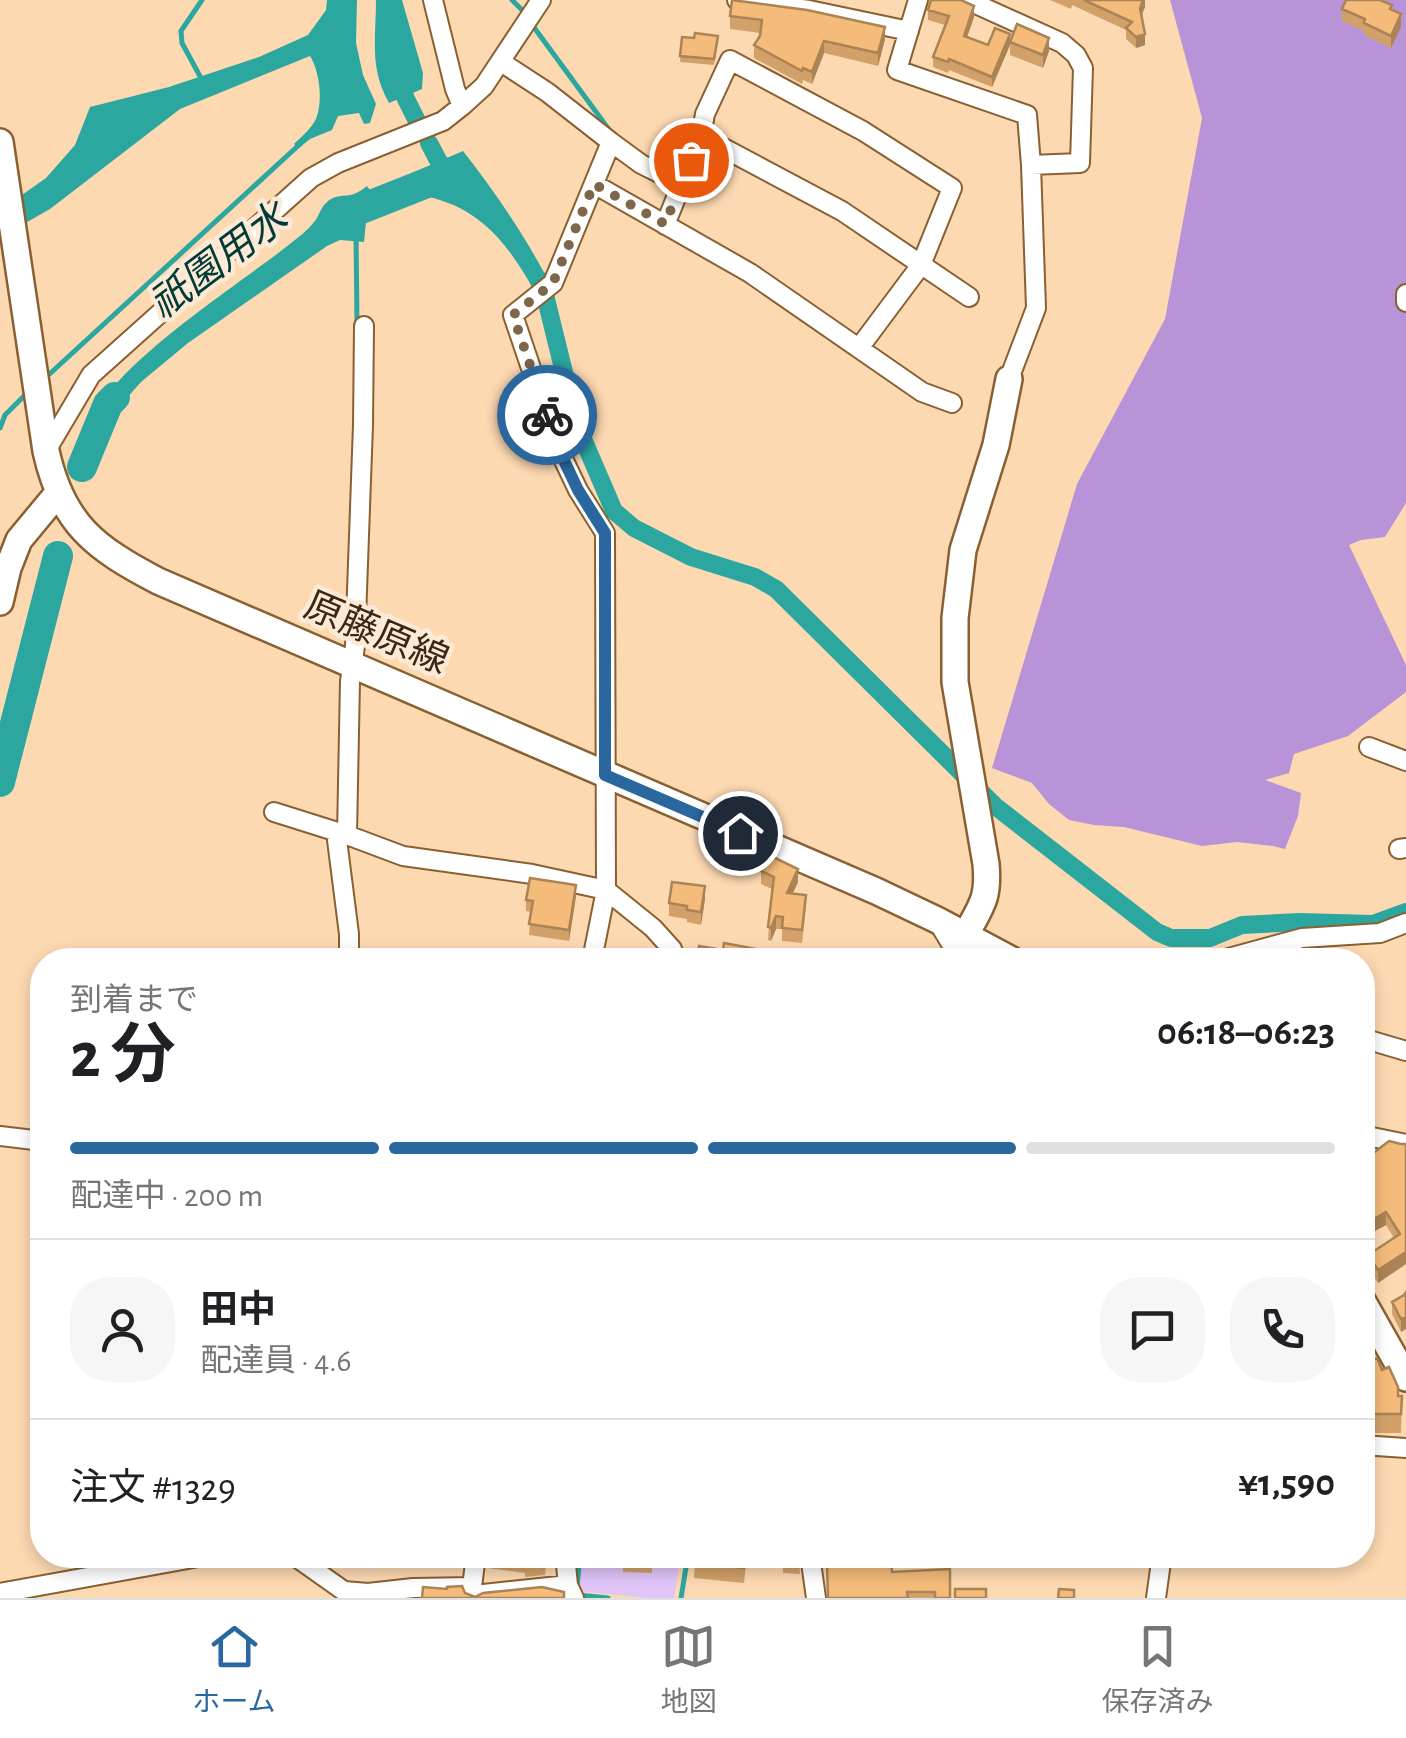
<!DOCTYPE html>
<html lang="ja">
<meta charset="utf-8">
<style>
:root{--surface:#fff;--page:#f6f6f6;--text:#202124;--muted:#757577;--line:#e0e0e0;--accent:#2a679e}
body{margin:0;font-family:"Alegreya Sans","Noto Sans JP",sans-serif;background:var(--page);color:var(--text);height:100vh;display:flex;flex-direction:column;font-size:38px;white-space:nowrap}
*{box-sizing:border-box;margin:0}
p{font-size:32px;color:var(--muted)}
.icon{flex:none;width:55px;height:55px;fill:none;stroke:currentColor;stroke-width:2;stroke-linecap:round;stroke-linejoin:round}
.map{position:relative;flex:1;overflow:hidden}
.drawer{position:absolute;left:30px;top:948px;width:1345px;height:620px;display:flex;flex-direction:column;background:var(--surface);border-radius:40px;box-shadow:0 5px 15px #0003}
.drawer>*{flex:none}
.pin{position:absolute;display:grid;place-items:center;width:85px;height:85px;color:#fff;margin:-42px;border:5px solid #fff;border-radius:50%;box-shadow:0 2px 10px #0007}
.courier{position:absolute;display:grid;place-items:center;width:100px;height:100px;margin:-50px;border:8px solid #2a679e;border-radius:50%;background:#fff;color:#222;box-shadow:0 2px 12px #0007}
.headline em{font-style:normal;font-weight:700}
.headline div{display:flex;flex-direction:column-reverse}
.headline{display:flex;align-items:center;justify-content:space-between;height:170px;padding:0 40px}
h1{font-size:65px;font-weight:700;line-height:75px}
.bar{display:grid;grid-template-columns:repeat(4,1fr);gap:15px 10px;align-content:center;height:120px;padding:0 40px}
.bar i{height:12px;border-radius:8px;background:var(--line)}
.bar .on{background:var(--accent)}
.bar p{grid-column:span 4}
.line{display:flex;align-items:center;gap:25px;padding:0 40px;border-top:2px solid var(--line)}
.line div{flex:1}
.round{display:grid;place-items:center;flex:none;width:105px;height:105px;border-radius:40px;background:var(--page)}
.tab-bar{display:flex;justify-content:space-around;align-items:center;height:140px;border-top:2px solid var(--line);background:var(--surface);font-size:28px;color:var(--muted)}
.tab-bar a{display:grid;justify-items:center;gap:5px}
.tab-bar .on{color:var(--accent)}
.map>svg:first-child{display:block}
.green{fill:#e1c5f9}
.forest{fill:#b893d8}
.water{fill:#2ba7a0}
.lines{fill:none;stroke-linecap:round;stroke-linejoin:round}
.stream{stroke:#2ba7a0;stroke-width:5}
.canal{stroke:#2ba7a0;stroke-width:18}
.river{stroke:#2ba7a0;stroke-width:30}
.street-casing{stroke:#886031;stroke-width:22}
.secondary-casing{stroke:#886031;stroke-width:30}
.street{stroke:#fff;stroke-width:18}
.secondary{stroke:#fff;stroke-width:25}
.wall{fill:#d2a169}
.shaded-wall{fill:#ab8355}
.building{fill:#f4bb7a;stroke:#ab8355;stroke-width:2.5}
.done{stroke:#7e664b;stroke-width:10;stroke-dasharray:0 18}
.route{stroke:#2a679e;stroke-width:12}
.labels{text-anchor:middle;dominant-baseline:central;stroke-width:9;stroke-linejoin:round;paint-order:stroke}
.street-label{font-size:38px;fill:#392814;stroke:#fce9d6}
.water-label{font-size:40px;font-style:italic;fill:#013a37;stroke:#fce9d6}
</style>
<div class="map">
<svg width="1406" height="1598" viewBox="0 0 1406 1598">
<rect width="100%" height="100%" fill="#fdd9b2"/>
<path class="green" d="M582 1555H681L674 1598H647L579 1591Z"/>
<path class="forest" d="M1170 0H1406V503L1385 537 1361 540 1349 545 1406 665V692L1348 736 1294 754 1289 773 1265 780 1301 793 1298 816 1285 849 1273 846 1237 842 1202 846 1124 827 1094 825 1069 820 1049 804 1032 783 992 768 1077 484 1165 319 1202 118Z"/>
<path class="water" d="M327 0H357L356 43 363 75 376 104 370 123 364 124 359 113 338 116 332 130 310 139 299 148 294 144C302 136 311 129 316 119 323 102 320 72 310 56L180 109 50 209 22 225 19 197 46 178 75 145 90 107 169 87 259 57 308 35 326 10Z
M376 0H402L423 73 422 89 389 103C369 68 376 38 376 0Z
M463 151C495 192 523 233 547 278L534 290C506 241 478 205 419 195L412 173Z
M367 186 373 194 376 208 366 222 364 242 340 240 327 246 188 343 141 382 118 408 108 437 91 427C99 372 246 280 291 243 299 237 308 230 314 222 319 217 320 208 326 203 334 194 344 197 354 194 359 192 363 189 367 186Z"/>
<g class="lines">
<path class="stream" d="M512 0 525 13
M533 26 610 131
M202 80 182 43 181 31 202 0
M356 234 357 323
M43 380 300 144
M0 428 5 415 27 393
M577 1587 580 1555
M578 1595 608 1598
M681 1598 688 1555"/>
<path class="canal" d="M401 75 405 97 418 123
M429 143 439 162 454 175
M538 279 545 295 577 425 614 511 634 528 691 557 755 577 776 589 995 806 1157 932 1171 938H1210L1242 925 1299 922 1373 924 1406 912"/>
<path class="river" d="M341 222 356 211 452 173
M82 467 108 404 115 397
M0 782 58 556"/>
<defs>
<path id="street" d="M433 0 455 89 462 106
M737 0 809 10 909 31
M918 0 897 70 1027 115 1031 165
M967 0 1062 43 1076 55 1083 68 1080 163 1031 165 1036 308 1009 379
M501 62 547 92 611 142 553 283 513 315 558 448 578 490 605 533 606 890 592 960
M701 136 842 211 969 297
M611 142 641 164 681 184
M594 184 750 273 922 392 952 403
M665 225 701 136 705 114 730 60 863 131 952 188 921 265 859 348
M1406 294V302
M46 451 91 375 311 178 338 163 443 121 462 106 484 86 541 0
M1369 747 1406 761
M274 812 347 835 403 856 532 874 606 890 653 928 672 949 676 960
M336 832 349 934V960
M347 835 350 681 355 646 363 425 364 326
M1399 849 1406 848
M938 922 961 960
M1221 960 1302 938 1380 933 1406 923
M1362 1038 1406 1051
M1362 1132 1367 1136 1406 1144
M0 1136 42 1141
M1362 1445 1406 1448
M293 1555 344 1591 368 1593 413 1588 472 1587
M565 1555 568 1585 574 1598
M810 1555 816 1598
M0 1593 210 1555
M474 1595 568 1585
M474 1598 472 1587 476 1555
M1156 1598 1162 1555"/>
<path id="secondary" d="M0 142 46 451C62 524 95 548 158 581L876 891 937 920 1012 960
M0 602 8 568 19 540 58 493
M966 934C982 905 989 898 986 864L955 682V618L963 550 996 445 1009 379
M1362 1300 1406 1378"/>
</defs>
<use href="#street" class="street-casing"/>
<use href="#secondary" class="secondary-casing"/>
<use href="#street" class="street"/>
<use href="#secondary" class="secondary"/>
</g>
<path class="wall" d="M1050 0H1145V7L1141 15 1145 45 1136 48 1126 39V30L1072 5 1071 9Z
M1342 9 1392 10 1401 27 1391 48 1364 35V31L1342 21Z
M928 10 974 17 967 37 988 45H1010L992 87 949 70 948 73 933 67V57L945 25 928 20Z
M730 16 885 39 878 66 824 53 812 84 803 80 802 84 754 58V45L760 33 730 29Z
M682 37 718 42 714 65 680 62Z
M1010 42 1049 51 1043 68 1010 55Z
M761 871 798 882 793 893 806 907 802 943 782 941V929H776L771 941 768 940 772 889 761 884Z
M576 896 569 941 529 935 531 912 526 911V900Z
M705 899 701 925 687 922V919L669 916V903Z
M1401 1144H1406V1264L1378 1283 1368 1268V1255L1394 1238 1386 1225 1362 1238V1157Z
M1404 1295 1401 1332 1392 1314V1302Z
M1362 1365 1382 1370 1398 1396H1402L1401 1433H1362Z
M487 1555H547L545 1575 525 1577V1573L487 1568Z
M623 1555H652V1573L623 1572Z
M695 1555H747L744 1583 694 1578Z
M756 1555H799L800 1574 783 1573V1556Z
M892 1572 950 1598H828Z"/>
<path class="shaded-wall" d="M1143 0H1145V7L1140 19V8Z
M974 6V17L964 46V36Z
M1401 14V27L1391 48V36Z
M885 27V39L878 66V53Z
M1010 34V45L992 87V77Z
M1145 34V45L1136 48V37Z
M1049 38V51L1043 68V55Z
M824 41V53L812 84V72Z
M798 869V882L787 905V893Z
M576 885V896L569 941V930Z
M705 886V899L701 925V912Z
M776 916V929L771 941V928Z
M1386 1212V1225L1362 1238V1226Z
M1406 1252V1264L1378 1283V1270Z
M1406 1317V1329L1401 1332V1319Z"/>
<path class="building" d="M732 0 807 10 885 27 878 53 824 41 812 72 803 68 802 71 754 45 760 36 762 20 730 16Z
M931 0H961L974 6 964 36 988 45 995 28 1010 34 992 77 949 59 948 62 933 57 949 16 928 10Z
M1084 0H1143L1140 8 1145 34 1136 37 1126 28 1132 22Z
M1346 0H1380L1392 5 1390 9 1401 14 1391 36 1364 23 1365 19 1342 9Z
M1017 24 1049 38 1043 55 1010 42Z
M695 33 718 36 714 59 680 56 682 37 694 38Z
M769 855 798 869 787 893 806 895 802 930 782 928 783 917 776 916 771 928 768 927 774 877 761 871Z
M530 878 576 885 569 930 529 924 533 901 526 900Z
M672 882 705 886 701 912 687 910V906L669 903Z
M724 943 756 949 754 960H697L699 946 723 950Z
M1389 1141 1401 1144H1406V1252L1378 1270 1368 1255 1400 1234 1386 1212 1362 1226V1157L1369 1151 1372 1154Z
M1406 1292V1317L1401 1319 1392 1302 1404 1295Z
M1377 1358 1382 1370 1389 1367 1398 1387V1396H1402L1401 1414H1362V1365Z
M487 1555H546L545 1564 525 1566 526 1562 487 1558Z
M623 1555H652V1560L623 1559Z
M695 1555H745L744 1568 694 1563Z
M783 1555H799L800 1559 783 1558Z
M891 1563 892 1572 950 1569V1598H935V1592H907L908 1598H828L827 1565Z
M462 1586 465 1593 475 1597 483 1593 542 1587 564 1592V1598H422L423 1587 447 1589V1587Z
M955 1589H986V1598H955Z
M1059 1589 1074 1590V1598H1058Z"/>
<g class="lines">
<path class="done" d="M547 415 513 315 553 283 594 184 665 224 691 160"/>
<path class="route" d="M547 415 558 448 578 490 605 533V775L740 833"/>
</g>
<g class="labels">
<g class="street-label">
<text transform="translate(376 634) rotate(23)">原藤原線</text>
</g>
<g class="water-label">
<text transform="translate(219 262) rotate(-37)">祇園用水</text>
</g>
</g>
</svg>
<div class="pin" style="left:691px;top:160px;background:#ea580c"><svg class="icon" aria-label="bag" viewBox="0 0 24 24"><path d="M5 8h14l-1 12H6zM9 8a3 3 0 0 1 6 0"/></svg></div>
<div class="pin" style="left:740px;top:833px;background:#1f2937"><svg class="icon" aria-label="home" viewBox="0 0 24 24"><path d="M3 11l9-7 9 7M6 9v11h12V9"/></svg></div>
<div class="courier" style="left:547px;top:415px"><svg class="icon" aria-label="bike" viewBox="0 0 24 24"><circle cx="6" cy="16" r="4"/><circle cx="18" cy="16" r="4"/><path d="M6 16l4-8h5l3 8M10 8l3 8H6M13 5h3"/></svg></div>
<section class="drawer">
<div class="headline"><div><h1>2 分</h1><p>到着まで</p></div><em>06:18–06:23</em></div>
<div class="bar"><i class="on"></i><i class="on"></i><i class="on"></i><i></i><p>配達中 · 200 m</p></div>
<div class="line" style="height:180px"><a class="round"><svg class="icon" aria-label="person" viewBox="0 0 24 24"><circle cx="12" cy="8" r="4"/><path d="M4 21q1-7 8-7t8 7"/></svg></a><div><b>田中</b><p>配達員 · 4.6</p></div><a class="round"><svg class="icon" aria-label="chat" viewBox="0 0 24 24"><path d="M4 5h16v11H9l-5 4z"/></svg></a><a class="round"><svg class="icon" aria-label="phone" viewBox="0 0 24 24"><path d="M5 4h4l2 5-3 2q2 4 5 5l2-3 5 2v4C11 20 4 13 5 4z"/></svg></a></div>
<div class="line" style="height:130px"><div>注文 #1329</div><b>¥1,590</b></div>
</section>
</div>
<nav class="tab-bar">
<a class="on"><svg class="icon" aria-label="home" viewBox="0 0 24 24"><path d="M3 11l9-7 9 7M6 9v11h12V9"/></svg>ホーム</a>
<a><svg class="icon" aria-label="map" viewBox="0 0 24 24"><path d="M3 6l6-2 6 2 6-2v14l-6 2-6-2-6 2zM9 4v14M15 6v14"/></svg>地図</a>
<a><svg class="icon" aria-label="saved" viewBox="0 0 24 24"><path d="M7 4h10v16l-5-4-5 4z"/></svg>保存済み</a>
</nav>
